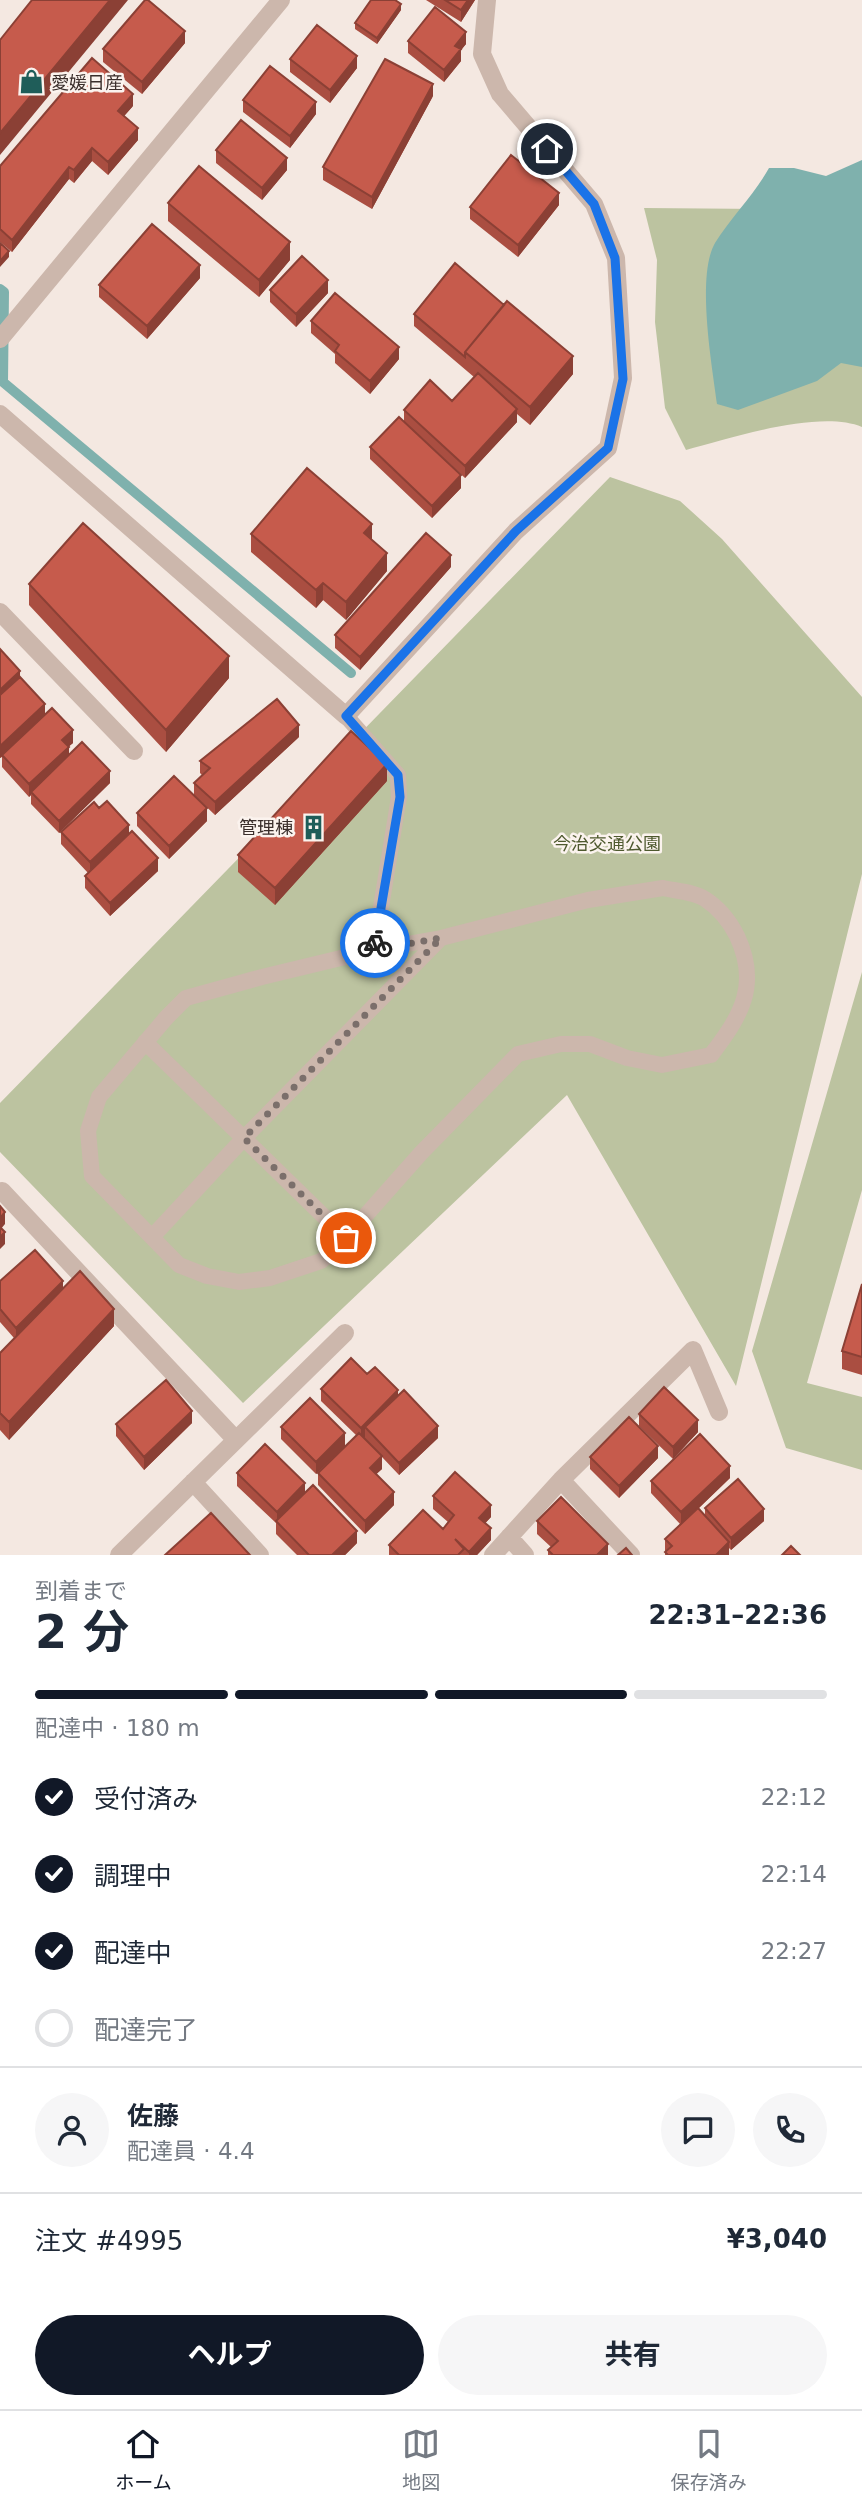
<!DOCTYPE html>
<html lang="ja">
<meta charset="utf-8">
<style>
:root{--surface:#fff;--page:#f6f6f7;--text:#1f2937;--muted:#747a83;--line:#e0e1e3;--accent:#111827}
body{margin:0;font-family:"DejaVu Sans","Noto Sans JP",sans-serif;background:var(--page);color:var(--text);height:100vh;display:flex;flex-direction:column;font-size:26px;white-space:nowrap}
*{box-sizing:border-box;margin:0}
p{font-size:23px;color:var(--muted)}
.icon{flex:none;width:38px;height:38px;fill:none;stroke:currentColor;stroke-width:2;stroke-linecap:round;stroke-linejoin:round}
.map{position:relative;height:1555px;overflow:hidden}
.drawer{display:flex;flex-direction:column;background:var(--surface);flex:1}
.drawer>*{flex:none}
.pin{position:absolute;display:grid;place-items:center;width:60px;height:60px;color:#fff;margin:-30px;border:4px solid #fff;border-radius:50%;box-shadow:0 2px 7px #0007}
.courier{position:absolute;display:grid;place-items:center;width:70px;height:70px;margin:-35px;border:5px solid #1a73e8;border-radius:50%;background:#fff;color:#222;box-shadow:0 2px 9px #0007}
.headline em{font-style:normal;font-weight:700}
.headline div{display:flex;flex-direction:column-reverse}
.headline{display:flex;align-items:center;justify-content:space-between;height:119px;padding:0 35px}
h1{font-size:46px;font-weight:700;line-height:52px}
.bar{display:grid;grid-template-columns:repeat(4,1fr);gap:10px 7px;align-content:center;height:84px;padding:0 35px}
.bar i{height:9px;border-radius:5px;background:var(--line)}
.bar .current{background:var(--accent)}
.bar p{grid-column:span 4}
.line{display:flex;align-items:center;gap:18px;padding:0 35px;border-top:2px solid var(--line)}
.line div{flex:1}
.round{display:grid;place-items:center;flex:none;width:74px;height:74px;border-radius:37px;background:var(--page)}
ol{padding:0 35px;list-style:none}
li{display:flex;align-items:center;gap:21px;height:77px}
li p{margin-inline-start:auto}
li .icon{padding:7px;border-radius:50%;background:var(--accent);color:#fff;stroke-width:4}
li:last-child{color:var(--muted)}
li i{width:38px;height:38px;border:4px solid var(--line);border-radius:50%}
.primary-button{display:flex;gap:14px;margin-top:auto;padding:14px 35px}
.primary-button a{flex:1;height:80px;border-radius:42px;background:var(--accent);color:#fff;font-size:28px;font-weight:700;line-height:80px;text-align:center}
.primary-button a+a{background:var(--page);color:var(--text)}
.dock{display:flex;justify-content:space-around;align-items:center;height:98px;border-top:2px solid var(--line);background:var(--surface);font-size:19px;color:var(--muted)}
.dock a{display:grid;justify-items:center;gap:4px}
.dock .current{color:var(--accent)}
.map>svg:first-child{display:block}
.green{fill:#bcc3a0}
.water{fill:#7fb1ad}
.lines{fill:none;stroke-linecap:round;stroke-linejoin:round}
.stream{stroke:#7fb1ad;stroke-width:10}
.service{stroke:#ccb7ac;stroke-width:16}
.minor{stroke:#ccb7ac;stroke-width:18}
.wall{fill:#aa4e41}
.shaded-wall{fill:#8b4035}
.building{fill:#c65b4c;stroke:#8b4035;stroke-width:2}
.done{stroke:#7b6f6b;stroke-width:7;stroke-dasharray:0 12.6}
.route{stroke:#1a73e8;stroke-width:9}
.labels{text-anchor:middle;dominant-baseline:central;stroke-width:5;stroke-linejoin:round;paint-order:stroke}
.poi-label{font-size:18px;fill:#3a2e2b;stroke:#fbf3ee;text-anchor:start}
.park-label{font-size:18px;fill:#4e592e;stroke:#fbf3ee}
</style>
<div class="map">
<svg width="862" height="1555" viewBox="0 0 862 1555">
<rect width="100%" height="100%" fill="#f4e8e1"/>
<path class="green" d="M862 196V427C820 409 730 438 686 450L665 408 655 322 657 260 644 208 763 209Z
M610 477 680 501 722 539 862 697V874L736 1386 567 1095 243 1403 0 1152V1103Z
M862 972V1190L807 1383 862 1397V1470L786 1448 752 1351Z"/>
<path class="water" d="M862 160V367L841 363 817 381 738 410 717 404C712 365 696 276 715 243 731 217 754 195 769 168H794L826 176Z"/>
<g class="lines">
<path class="stream" d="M0 289 4 292 3 382 351 673"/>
<path class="service" d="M346 716 398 775 399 797 374 950
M663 888C676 891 695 892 705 899 719 908 730 922 737 936 760 985 741 1016 711 1055L662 1065 627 1058 590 1044H561L518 1054 421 1153 335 1250 321 1261 270 1278 239 1282 207 1276 179 1265 92 1176 88 1131 99 1097 166 1018 186 998 262 977 374 950 441 938 588 900Z
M145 1042 346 1238
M152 1237 244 1138 441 938"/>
<path class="minor" d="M0 339 281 0
M0 414 346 716 516 531 608 448 623 378 616 258 594 204 500 94 482 54 487 0
M0 612 134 751
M2 1191 236 1440
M561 1480 693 1350 719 1412
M193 1482 260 1555
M509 1537 525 1555
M119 1555 345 1333
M493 1555 561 1480 631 1555"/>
</g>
<path class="wall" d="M426 0H475L461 22Z
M401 10 377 44 355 29V23Z
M408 41 466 44 461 50V61L444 82 408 53Z
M185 43 142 94 103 62V49Z
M290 59 357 68 330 103 290 72Z
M433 96 372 209 323 180V167Z
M243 100 316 114 290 148 243 112Z
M133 106 124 116 138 140 108 175 92 161 74 183 69 179 12 252 0 242V166Z
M216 150 287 170 262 200 216 163Z
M168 203 290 260 259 297 168 221Z
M559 205 518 257 470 219V207Z
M200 278 147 339 99 297V285Z
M270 290 328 293 296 327 270 302Z
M414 314 573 374 530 425 517 414V422L465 478 417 434 461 488 432 518 370 459V447L404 421V410L452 401 474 377 414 326Z
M311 321 399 359 370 394 335 363V354L311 333Z
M251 534 387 571 346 620 323 600 316 608 251 552Z
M451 567 360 670 335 648V635Z
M29 584 229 678 166 752 29 605Z
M0 649 45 714 73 743 68 747 69 755 110 783 59 833 31 804V795L29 797 2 767V757L0 758Z
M299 737 215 815 194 795V783L202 775 200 773V761Z
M387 781 275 905 238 872V855Z
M99 808 129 834 158 871 110 916 85 888V876L88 873 61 844V832Z
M137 813 207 821 169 859 137 826Z
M0 1281 63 1289 114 1326 9 1440 0 1430V1353L14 1338 0 1322Z
M862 1284V1375L842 1369V1351Z
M367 1374 398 1395 438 1438 399 1475 382 1457V1469L376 1474 394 1505 365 1534 318 1485V1473L357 1436 321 1401V1389Z
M639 1414 698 1432 673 1459 639 1426Z
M192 1423 144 1470 116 1436V1424Z
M281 1427 345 1446 316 1474 281 1439Z
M590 1457 658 1458 619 1498 590 1469Z
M237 1473 305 1493 357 1543 345 1555H297L276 1534V1523L237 1486Z
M730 1478 698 1509 705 1516V1508L764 1521 731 1550 729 1548V1555H665V1539L680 1524 651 1493V1481Z
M433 1496 491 1517 485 1523 491 1540 477 1555H389V1545L443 1529 448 1522 433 1509Z
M537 1521 608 1555H548V1550L551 1547 537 1534Z"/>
<path class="shaded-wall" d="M110 0H128L0 155V133Z
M468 0H475L461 22V10Z
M401 4V10L377 44V38Z
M185 31V43L142 94V82Z
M466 32V44L461 50V61L444 82V70L455 46Z
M357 56V68L330 103V90Z
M433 84V96L372 209V197Z
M133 94V106L118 123V111Z
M316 102V114L290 148V136Z
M138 128V140L108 175V162Z
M92 148V161L74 183V170Z
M287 158V170L262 200V188Z
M69 167V179L12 252V240Z
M559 193V205L518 257V245Z
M290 242V260L259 297V280Z
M9 251V257L0 267V261Z
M200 265V278L147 339V326Z
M328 280V293L296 327V314Z
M399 347V359L370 394V381Z
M573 356V374L530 425V407Z
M517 409V422L465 478V466Z
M461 475V488L432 518V506Z
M372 524V542L364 533Z
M387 553V571L346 620V602Z
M451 555V567L360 670V657Z
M323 583V600L316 608V590Z
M229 656V678L166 752V730Z
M20 671V684L0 702V690Z
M45 704V717L0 758V746Z
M299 725V737L215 815V802Z
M73 730V743L62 752V740Z
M69 747V759L31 792V795L29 797V784Z
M387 764V781L275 905V888Z
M110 771V783L59 833V821Z
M207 808V821L169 859V846Z
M129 825V837L90 874V862Z
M158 858V871L110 916V903Z
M5 1212V1224L0 1230V1218Z
M5 1232V1244L0 1249V1237Z
M63 1281V1293L16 1340V1328Z
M114 1309V1326L9 1440V1422Z
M398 1390V1402L365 1427V1437L361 1440V1428Z
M192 1411V1423L144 1470V1457Z
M698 1420V1432L673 1459V1447Z
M438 1426V1438L399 1475V1463Z
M345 1433V1446L316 1474V1462Z
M658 1446V1458L619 1498V1486Z
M382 1456V1469L370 1480V1468Z
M730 1466V1478L681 1525V1512Z
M305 1483V1495L277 1522V1512Z
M394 1492V1505L365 1534V1521Z
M491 1505V1517L479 1530V1518Z
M764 1509V1521L731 1550V1538Z
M491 1528V1540L477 1555H469V1552Z
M357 1531V1543L345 1555H332Z
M729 1542V1555H716Z
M608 1544V1555H597Z"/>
<path class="building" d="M32 0H110L0 133V40Z
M145 0H148L185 31 142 82 103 49Z
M371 0H395L401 4 377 38 355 23Z
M445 0H468L461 10Z
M435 7 466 32 455 46 461 49 444 70 408 41Z
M317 25 357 56 330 90 290 59Z
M92 58 133 94 118 111 138 128 108 162 92 148 74 170 69 167 12 240 0 229V166Z
M385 59 433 84 372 197 323 167Z
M270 66 316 102 290 136 243 100Z
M241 120 287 158 262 188 216 150Z
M511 155 559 193 518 245 470 207Z
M199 166 290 242 259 280 168 203Z
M152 224 200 265 147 326 99 285Z
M0 243 9 251 0 261Z
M302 256 328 280 296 314 270 290Z
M455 263 504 305 465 352V357L414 314Z
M335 293 399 347 370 381 335 351 339 345 311 321Z
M507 301 573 356 530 407 465 352Z
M478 373 517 409 465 466 404 410 430 380 452 401Z
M399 417 461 475 432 506 370 447Z
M307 468 372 524 364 533 387 553 346 602 323 583 316 590 251 534Z
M83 523 229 656 166 730 29 584Z
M426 533 451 555 360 657 335 635Z
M0 649 20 671 0 690Z
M20 677 45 704 0 746V695Z
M277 699 299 725 215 802 194 783 210 768 200 761Z
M52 708 73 730 62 740 69 747 29 784 2 755Z
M351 731 387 764 275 888 238 855Z
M82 742 110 771 59 821 31 792Z
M174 776 207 808 169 846 137 813Z
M107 801 129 825 90 862 61 832 94 802 99 808Z
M132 831 158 858 110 903 85 876Z
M0 1206 5 1212 0 1218Z
M0 1227 5 1232 0 1237Z
M35 1250 63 1281 16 1328 0 1309V1281Z
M80 1271 114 1309 9 1422 0 1413V1353Z
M862 1284V1357L842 1351Z
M351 1358 367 1374 375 1367 398 1390 361 1428 321 1389Z
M166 1380 192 1411 144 1457 116 1424Z
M664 1387 698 1420 673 1447 639 1414Z
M404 1390 438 1426 399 1463 365 1427Z
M310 1398 345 1433 316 1462 281 1427Z
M629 1417 658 1446 619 1486 590 1457Z
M359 1433 382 1456 370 1468 394 1492 365 1521 318 1473Z
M700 1434 730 1466 681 1512 651 1481Z
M265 1444 305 1483 277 1512 237 1473Z
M455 1472 491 1505 479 1518 491 1528 469 1552 455 1539 464 1549 458 1555H399L389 1545 423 1510 443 1529 454 1515 433 1496Z
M738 1479 764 1509 731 1538 705 1508Z
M313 1485 357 1531 332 1555H309L276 1521Z
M561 1497 608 1544 597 1555H553L548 1550 558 1541 537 1521Z
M698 1508 729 1542 716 1555H668L665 1552 672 1546 665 1539Z
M211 1513 250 1555H165Z
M791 1546 800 1555H782Z
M626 1548 632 1555H618Z"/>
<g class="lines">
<path class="done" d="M346 1238 244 1138 441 938 374 950 375 943"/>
<path class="route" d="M375 943 400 797 398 775 346 716 516 531 608 448 623 379 615 258 594 204 547 149"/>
</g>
<defs>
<symbol id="shop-bare" viewBox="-9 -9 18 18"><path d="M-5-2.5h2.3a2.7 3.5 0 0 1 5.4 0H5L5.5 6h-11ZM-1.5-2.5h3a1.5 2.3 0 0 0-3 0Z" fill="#1f5d59" stroke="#fbf3ee" stroke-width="2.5" paint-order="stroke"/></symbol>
<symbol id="building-bare" viewBox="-9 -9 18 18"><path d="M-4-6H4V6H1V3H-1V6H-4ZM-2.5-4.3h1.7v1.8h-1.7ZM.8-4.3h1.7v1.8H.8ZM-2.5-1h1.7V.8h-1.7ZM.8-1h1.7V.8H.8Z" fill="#1f5d59" stroke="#fbf3ee" stroke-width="2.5" paint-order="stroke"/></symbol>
</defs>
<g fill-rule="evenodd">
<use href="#shop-bare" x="14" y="64" width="35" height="35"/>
<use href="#building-bare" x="296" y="810" width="35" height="35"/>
</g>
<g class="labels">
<g class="poi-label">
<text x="51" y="82">愛媛日産</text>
<text x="293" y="827" text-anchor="end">管理棟</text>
</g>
<g class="park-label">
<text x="607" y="843">今治交通公園</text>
</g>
</g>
</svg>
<div class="pin" style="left:346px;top:1238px;background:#ea580c"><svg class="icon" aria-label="bag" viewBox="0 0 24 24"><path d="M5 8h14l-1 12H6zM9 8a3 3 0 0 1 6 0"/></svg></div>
<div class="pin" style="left:547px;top:149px;background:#1f2937"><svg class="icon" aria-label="home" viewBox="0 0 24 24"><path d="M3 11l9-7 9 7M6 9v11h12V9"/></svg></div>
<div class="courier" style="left:375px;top:943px"><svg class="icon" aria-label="bike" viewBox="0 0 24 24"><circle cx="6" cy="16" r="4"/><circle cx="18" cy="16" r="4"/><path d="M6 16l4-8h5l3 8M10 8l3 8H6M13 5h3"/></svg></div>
</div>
<section class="drawer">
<div class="headline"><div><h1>2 分</h1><p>到着まで</p></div><em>22:31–22:36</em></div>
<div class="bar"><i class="current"></i><i class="current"></i><i class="current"></i><i></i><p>配達中 · 180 m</p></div>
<ol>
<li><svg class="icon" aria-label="check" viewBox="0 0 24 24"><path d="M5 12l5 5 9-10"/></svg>受付済み<p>22:12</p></li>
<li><svg class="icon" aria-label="check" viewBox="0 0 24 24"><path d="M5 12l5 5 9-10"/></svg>調理中<p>22:14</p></li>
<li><svg class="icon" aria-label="check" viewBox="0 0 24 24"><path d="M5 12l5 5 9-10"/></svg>配達中<p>22:27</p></li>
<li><i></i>配達完了</li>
</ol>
<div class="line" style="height:126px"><a class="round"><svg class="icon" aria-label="person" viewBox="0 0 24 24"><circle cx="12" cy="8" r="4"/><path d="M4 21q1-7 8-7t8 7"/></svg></a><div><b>佐藤</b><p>配達員 · 4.4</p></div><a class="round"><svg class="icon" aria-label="chat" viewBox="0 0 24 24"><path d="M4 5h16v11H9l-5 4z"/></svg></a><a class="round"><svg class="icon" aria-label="phone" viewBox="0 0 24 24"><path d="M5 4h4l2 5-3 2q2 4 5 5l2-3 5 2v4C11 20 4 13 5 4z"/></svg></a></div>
<div class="line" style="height:91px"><div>注文 #4995</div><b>¥3,040</b></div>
<div class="primary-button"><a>ヘルプ</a><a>共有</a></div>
</section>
<nav class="dock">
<a class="current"><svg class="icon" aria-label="home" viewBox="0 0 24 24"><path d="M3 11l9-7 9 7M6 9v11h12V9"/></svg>ホーム</a>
<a><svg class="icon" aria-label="map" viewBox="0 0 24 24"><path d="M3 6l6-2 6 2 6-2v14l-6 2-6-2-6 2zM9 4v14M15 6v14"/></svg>地図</a>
<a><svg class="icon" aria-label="saved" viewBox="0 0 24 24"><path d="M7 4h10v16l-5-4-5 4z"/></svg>保存済み</a>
</nav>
